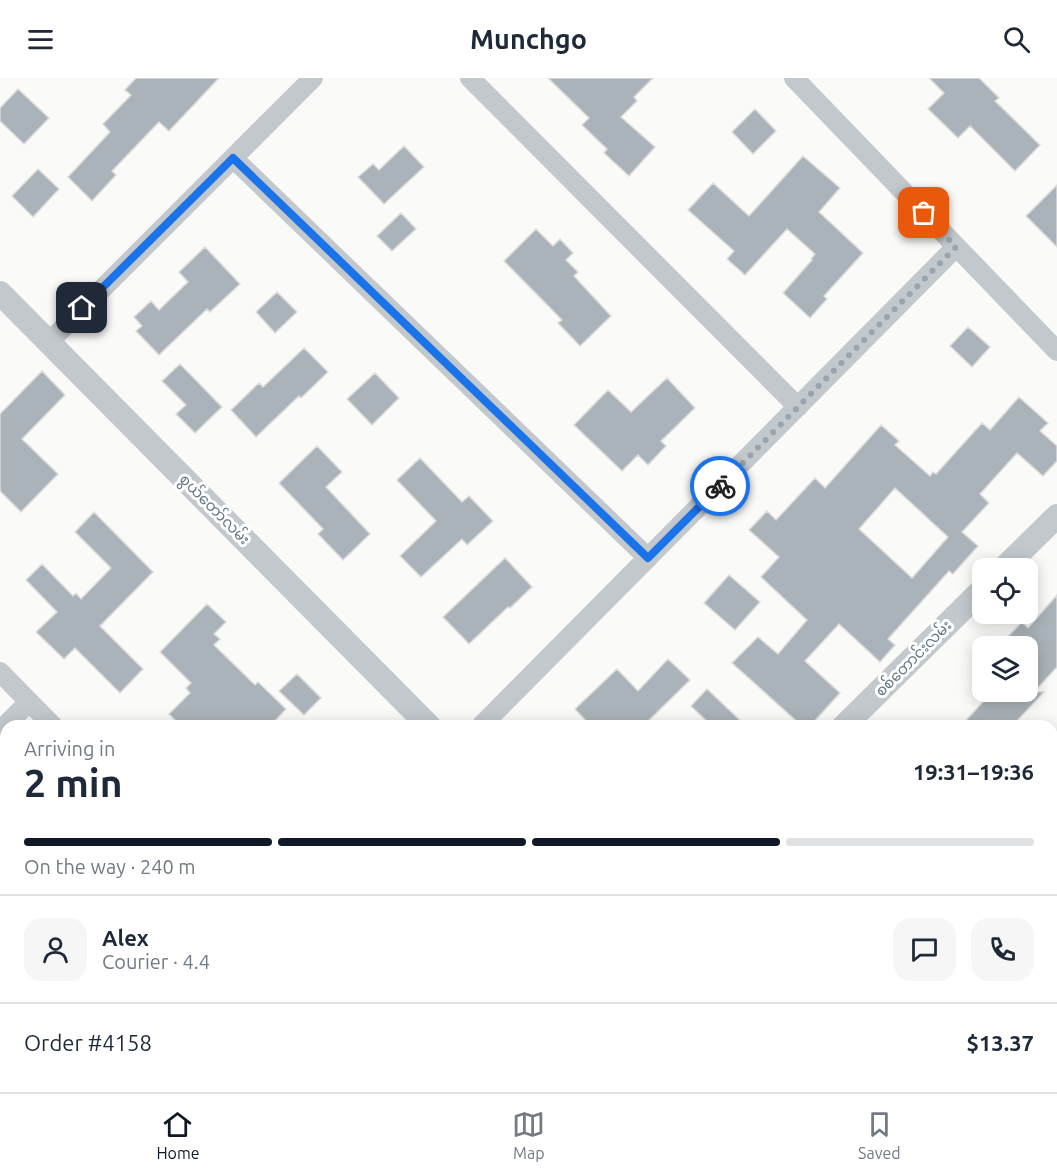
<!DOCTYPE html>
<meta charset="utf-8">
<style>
:root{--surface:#fff;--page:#f6f6f7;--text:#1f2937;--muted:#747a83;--line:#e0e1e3;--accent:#111827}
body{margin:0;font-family:Ubuntu,"Noto Sans Myanmar",sans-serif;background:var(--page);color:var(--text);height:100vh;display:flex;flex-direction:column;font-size:22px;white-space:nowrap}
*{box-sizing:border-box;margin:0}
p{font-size:20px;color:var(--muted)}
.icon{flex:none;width:33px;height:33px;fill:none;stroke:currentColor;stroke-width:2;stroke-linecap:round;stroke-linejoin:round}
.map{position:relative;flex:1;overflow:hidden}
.details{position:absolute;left:0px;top:642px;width:1058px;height:372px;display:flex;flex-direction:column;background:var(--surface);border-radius:18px 18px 0 0;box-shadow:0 3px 15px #0003}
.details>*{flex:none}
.controls{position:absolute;left:972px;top:480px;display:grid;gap:12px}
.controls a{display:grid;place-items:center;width:66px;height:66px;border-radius:12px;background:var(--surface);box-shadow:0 3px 15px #0003;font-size:30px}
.pin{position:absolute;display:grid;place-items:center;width:51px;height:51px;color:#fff;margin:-26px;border-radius:12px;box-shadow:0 3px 9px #0006}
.courier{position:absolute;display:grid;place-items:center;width:60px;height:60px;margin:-30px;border:4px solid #1a73e8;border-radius:50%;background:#fff;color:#222;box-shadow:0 2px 8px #0007}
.head em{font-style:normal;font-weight:700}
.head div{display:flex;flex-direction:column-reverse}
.head{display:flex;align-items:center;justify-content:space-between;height:102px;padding:0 24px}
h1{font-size:39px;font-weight:700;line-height:45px}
.bar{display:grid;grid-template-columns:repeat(4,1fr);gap:9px 6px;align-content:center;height:72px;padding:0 24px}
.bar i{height:8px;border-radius:4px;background:var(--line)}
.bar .current{background:var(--accent)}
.bar p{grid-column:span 4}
.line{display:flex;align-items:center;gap:15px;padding:0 24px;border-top:2px solid var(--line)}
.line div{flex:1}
.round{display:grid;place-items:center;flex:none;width:63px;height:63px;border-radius:18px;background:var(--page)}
header{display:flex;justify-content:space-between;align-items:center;height:78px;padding:0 24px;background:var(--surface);font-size:27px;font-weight:700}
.menu{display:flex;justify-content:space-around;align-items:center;height:84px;border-top:2px solid var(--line);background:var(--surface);font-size:16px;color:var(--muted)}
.menu a{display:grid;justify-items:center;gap:3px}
.menu .current{color:var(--accent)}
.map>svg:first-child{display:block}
.building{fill:#aab3b9;stroke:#dcdcda;stroke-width:1.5;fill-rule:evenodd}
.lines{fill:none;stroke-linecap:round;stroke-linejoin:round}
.minor{stroke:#c3c8cc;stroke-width:20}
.tertiary{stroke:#c3c8cc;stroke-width:24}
.done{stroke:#99a4ac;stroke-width:6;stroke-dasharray:0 10.8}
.route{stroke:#1a73e8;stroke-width:8}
.labels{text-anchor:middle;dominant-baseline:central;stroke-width:6;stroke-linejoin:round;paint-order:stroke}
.street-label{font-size:15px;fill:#657683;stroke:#fff}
</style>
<header><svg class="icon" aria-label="menu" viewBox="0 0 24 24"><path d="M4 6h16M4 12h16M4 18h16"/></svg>Munchgo<svg class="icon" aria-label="search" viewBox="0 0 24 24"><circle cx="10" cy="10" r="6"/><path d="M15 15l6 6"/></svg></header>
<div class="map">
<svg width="1057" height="1014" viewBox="0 0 1057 1014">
<rect width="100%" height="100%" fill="#fafaf8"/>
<path class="building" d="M136 0H219L169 53 159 44 112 93 116 97 92 123 68 99 110 54 103 46 131 17 125 12Z
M548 0H653L634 19 637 23 621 39 655 69 629 98 604 75 607 71 582 47 589 40Z
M929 0H979L999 20 995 23 1040 67 1015 93 970 48 958 60 928 31 944 15Z
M18 11 49 40 24 66 0 43V30Z
M755 31 776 53 753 76 732 54Z
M404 68 424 89 384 126 358 99 373 86 379 92Z
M803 78 840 110 819 134 863 175 824 218 827 221 810 240 783 215 812 182 811 181 815 176 787 151 745 197 727 181 734 173 688 132 713 105 749 138Z
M38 91 59 111 33 139 12 118Z
M1057 107V169L1026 138Z
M401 135 416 151 392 173 377 158Z
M536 151 553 168 560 161 573 175 566 182 578 194 574 198 611 238 580 268 558 245 562 242 504 183Z
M205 169 240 206 210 234 207 231 159 277 136 253 142 248 134 239 151 223 159 232 188 204 179 194Z
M277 214 297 234 275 255 256 234Z
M968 249 990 269 972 289 950 268Z
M304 270 328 294 301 320 299 318 256 359 231 332 259 305 263 309Z
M180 286 222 329 195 355 176 336 186 327 162 303Z
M42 293 65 317 22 361 58 396 21 434 0 413V336Z
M375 295 399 320 372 347 347 321Z
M667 300 695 330 661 363 666 368 648 387 638 377 622 393 574 347 608 312 631 334Z
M1019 319 1048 345 1040 353 1057 368V383L1043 398 1017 375 980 416 989 425 962 454 978 468 953 496 949 493 888 561 895 567 880 584 839 546 805 583 840 615 810 648H802L732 585 758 559 778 576 807 542 761 499 779 479 749 452 767 433 776 442 815 400 825 410 881 347 899 363 895 367 930 398 933 394 936 396 982 345 990 352ZM895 410 948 459 912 500 859 451Z
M317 368 342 394 326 409 370 456 343 482 318 456 323 451 279 405Z
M420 380 462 424 469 418 493 443 467 467 462 461 421 499 400 478 436 443 397 402Z
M94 434 153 494 100 548 143 591 120 615 75 570 64 581 36 554 57 534 26 502 42 486 73 518 76 515 81 521 111 490 75 454Z
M505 480 532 509 510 530 508 529 469 566 443 539Z
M729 497 760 524 735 552 704 525Z
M1057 517V589L1034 614H1044L1012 648H961L992 614H1028V568H999L1022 544 1028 550Z
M207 526 226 544 214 556 220 561 214 567 255 607 258 604 286 631 270 648H181L169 636 190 615 186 610 191 605 160 574Z
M668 581 690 602 643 648H591L575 631 617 591 638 613Z
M297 596 321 620 304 637 279 613Z
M707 611 746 648H712L691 628Z"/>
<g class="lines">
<path class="minor" d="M470 0 798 329
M794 0 1057 273
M233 80 648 480
M49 264 313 0
M0 594 53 648
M481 648 956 169
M0 653 29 624
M1052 755 1057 750
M492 1008 497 1014
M110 1014 116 1008"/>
<path class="tertiary" d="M0 215 429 648
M1004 490 1057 438
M844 648 982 512
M786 1008 792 1014
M475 1014 481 1008"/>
</g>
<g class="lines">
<path class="done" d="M720 408 956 169 924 135"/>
<path class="route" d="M82 230 233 80 648 480 720 408"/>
</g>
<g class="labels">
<g class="street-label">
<text transform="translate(215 431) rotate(45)">စွယ်တော်လမ်း</text>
<text transform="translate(913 580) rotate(-45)">စစ်တောင်းလမ်း</text>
</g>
</g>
</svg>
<div class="controls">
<a><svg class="icon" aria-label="locate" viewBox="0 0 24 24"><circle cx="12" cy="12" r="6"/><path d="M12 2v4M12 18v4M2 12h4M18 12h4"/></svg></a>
<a><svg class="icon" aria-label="layers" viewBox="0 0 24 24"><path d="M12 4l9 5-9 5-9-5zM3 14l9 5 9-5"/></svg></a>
</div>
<div class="pin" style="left:924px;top:135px;background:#ea580c"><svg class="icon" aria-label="bag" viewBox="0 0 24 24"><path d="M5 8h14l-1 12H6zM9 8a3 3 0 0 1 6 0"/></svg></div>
<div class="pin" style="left:82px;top:230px;background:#1f2937"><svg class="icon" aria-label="home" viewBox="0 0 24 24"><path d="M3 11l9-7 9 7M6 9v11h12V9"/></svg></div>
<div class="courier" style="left:720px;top:408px"><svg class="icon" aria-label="bike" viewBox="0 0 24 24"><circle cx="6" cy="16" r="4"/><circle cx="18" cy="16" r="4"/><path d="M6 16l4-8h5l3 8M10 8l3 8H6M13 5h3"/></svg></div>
<section class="details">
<div class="head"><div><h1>2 min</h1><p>Arriving in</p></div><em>19:31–19:36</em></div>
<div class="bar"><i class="current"></i><i class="current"></i><i class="current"></i><i></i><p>On the way · 240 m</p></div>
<div class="line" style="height:108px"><a class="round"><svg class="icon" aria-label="person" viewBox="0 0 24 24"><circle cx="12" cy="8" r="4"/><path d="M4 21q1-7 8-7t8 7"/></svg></a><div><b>Alex</b><p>Courier · 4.4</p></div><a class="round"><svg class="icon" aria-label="chat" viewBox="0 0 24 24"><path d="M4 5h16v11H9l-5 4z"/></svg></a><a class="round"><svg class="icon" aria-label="phone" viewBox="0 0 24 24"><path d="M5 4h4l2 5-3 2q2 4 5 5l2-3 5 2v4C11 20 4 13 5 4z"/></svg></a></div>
<div class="line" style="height:78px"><div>Order #4158</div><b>$13.37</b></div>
</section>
</div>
<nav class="menu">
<a class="current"><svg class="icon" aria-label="home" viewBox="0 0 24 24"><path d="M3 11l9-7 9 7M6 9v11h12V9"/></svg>Home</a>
<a><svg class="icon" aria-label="map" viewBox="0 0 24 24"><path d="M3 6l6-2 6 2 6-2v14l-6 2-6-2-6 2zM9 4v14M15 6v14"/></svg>Map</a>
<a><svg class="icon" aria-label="saved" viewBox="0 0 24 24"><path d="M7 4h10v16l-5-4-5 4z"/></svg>Saved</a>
</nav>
